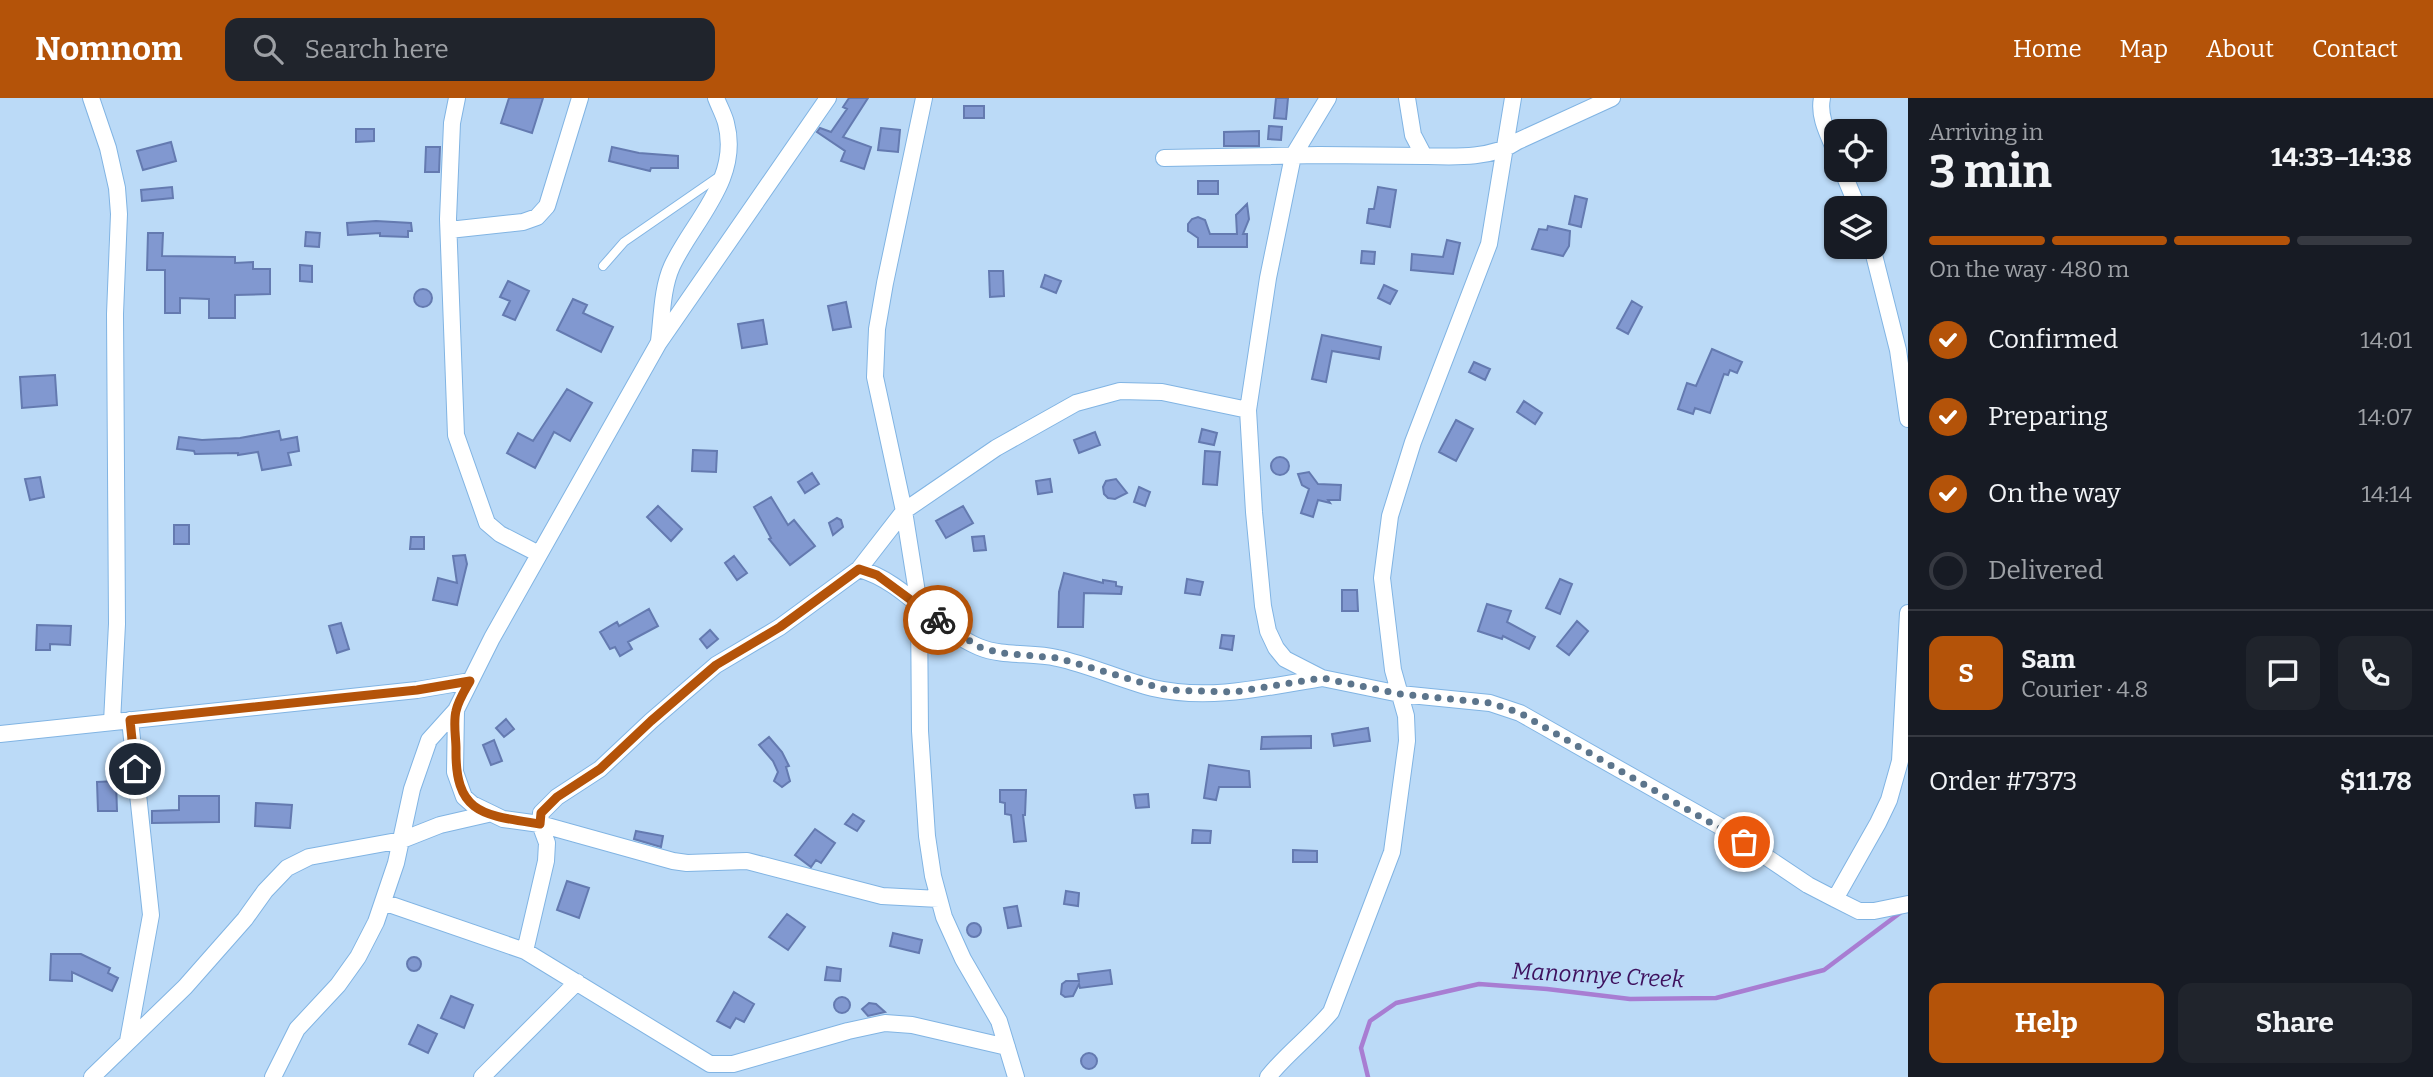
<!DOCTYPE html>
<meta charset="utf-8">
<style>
:root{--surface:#171b24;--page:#20242c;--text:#f1f3f6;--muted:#9ea1a6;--line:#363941;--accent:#b45309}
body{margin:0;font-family:Bitter,serif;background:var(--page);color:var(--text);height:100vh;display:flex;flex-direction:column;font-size:26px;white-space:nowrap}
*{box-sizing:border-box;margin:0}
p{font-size:23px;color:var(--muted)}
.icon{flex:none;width:38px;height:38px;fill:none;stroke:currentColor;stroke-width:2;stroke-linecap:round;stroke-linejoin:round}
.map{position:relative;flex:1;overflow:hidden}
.drawer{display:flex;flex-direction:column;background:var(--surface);width:525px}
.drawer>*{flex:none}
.fabs{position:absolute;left:1824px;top:21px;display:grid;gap:14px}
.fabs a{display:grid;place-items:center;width:63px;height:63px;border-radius:14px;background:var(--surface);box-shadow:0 2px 5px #0004;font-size:35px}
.pin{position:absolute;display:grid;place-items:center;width:60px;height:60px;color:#fff;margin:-30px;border:4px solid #fff;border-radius:50%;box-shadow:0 2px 7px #0007}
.courier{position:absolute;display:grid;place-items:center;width:70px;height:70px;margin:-35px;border:5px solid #b45309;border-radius:50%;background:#fff;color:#222;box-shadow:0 2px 9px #0007}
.headline em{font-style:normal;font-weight:700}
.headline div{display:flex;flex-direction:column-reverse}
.headline{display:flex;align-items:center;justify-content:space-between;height:119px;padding:0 21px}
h1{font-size:46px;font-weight:700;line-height:52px}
.bar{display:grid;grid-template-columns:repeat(4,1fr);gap:10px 7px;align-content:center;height:84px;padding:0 21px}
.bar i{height:9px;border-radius:5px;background:var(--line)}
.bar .on{background:var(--accent)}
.bar p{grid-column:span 4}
.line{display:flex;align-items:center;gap:18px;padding:0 21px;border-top:2px solid var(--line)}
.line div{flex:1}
.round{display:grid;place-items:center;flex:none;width:74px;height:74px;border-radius:14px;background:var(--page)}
ol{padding:0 21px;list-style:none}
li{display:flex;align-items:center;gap:21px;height:77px}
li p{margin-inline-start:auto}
li .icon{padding:7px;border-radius:50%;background:var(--accent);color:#fff;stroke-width:4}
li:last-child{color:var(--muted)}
li i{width:38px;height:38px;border:4px solid var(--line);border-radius:50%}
.cta{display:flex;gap:14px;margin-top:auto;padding:14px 21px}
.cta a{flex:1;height:80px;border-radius:14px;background:var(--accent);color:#fff;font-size:28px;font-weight:700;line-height:80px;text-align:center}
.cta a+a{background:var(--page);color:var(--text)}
header{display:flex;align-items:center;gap:42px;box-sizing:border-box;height:98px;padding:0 35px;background:var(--accent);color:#fff}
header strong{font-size:33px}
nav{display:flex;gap:38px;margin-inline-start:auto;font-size:24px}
.search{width:490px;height:63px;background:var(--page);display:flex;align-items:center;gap:18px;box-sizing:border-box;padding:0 24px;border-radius:14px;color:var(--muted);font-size:26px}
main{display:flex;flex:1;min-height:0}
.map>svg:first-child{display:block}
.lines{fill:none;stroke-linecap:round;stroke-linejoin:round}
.stream{stroke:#a87dd2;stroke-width:4.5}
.building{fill:#8198d0;stroke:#647ab0;stroke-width:2}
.lane-casing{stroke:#81b4e3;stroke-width:10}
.street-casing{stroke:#81b4e3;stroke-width:18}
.lane{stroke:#fff;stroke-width:8}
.street{stroke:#fff;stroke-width:16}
.done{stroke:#5c758c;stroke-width:7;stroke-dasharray:0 12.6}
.route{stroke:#b45309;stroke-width:9}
.labels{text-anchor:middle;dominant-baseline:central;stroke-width:5;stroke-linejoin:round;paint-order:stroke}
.water-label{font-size:23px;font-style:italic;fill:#3e115e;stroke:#bbdaf7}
</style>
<header>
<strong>Nomnom</strong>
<div class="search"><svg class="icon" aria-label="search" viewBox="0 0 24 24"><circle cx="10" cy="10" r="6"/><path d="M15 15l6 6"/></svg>Search here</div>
<nav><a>Home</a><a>Map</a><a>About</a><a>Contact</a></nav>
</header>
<main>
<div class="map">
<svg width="1908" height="979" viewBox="0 0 1908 979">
<rect width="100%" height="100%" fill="#bbdaf7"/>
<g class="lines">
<path class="stream" d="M1368 979 1361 950 1370 923 1396 905 1479 886 1547 891 1630 901 1716 900 1824 872 1904 812"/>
</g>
<path class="building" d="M509 0H543L532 35 501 25Z
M849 0H868L843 39 871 49 864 71 841 63 845 53 817 34 820 30 831 34 847 11 843 9Z
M1276 0H1288L1286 21 1274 20Z
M964 8H984V20H964Z
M1269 28 1282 29 1281 42 1268 41Z
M881 30 900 32 898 54 878 52Z
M356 31H374V43L356 44Z
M1259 33V48H1224V34Z
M171 44 176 63 143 72 137 53Z
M426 49H440L439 74H425Z
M612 49 639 55 678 58V70H651L650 73 609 63Z
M1198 83H1218V96H1198Z
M172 89 173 100 142 103 141 92Z
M1378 89 1396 92 1390 129 1367 125 1369 111H1374Z
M1575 98 1587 101 1581 129 1569 126Z
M1247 106 1249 121 1243 136H1247V149H1198V140L1188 133V126L1192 121 1198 119 1205 122 1210 136H1237L1236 117Z
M376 123 411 125 412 133H408V139L380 138V135L348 137 347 125Z
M1548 128 1570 133 1569 148 1563 158 1532 151 1539 131 1547 132Z
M306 134 320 135 319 149 305 148Z
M148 135H163L162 158 235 159V165L253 164V171H270V196L235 197V220H209V201L180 200V215H165V172H147Z
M1447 142 1460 145 1453 176 1411 172 1412 156 1443 159Z
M1362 153 1375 154 1374 166 1361 165Z
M300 167 312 168V184L300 183Z
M989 173H1003L1004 198 990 199Z
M1045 177 1061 183 1056 195 1041 189Z
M508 183 529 193 515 222 503 217 510 203 500 199Z
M1384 187 1397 193 1390 206 1378 200Z
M414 200a9 9 0 1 1 18 0a9 9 0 1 1-18 0Z
M573 201 587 207 583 215 613 229 601 254 557 232Z
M1632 203 1642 209 1628 236 1617 230Z
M846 204 851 229 833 232 828 208Z
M763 222 767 246 742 250 738 226Z
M1322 237 1381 249 1379 261 1332 253 1326 284 1312 281Z
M1712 251 1742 264 1737 275 1730 272 1728 277 1724 276 1710 315 1695 310 1693 316 1678 311 1687 285 1696 288Z
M1474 264 1490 271 1485 282 1469 274Z
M55 277 57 307 22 310 20 279Z
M567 291 592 305 570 343 554 334 535 370 507 355 518 335 533 343Z
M1524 303 1542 315 1535 326 1517 314Z
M1456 322 1473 331 1456 363 1439 354Z
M1202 331 1217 335 1214 347 1199 344Z
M279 333 281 342 297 339 299 353 288 355 291 367 262 372 258 354 238 357V355L195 356 194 353 177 351 179 339 202 342 240 340Z
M1095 334 1100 347 1079 355 1074 342Z
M693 352 717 353 716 374 692 373Z
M1205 353 1220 354 1217 387 1203 386Z
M1271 368a9 9 0 1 1 18 0a9 9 0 1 1-18 0Z
M1309 374 1318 386 1341 387 1340 402H1328L1330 405 1318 402 1313 419 1301 415 1309 391 1302 387 1298 376Z
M812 375 819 386 805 395 798 384Z
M40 379 44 399 30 402 25 381Z
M1050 381 1052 394 1038 396 1036 383Z
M1116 381 1127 395 1115 401 1108 400 1104 396 1103 389 1106 383Z
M1139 389 1150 394 1145 408 1134 404Z
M771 399 788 427 794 422 815 448 790 467 769 441 771 440 754 409Z
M658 408 682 431 671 443 647 419Z
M963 408 973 425 946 440 936 423Z
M837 420 841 422 843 429 833 437 829 425Z
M174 427H189V446H174Z
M984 438 986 452 974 453 972 439Z
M411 439H424V451H410Z
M465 457 467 466 457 507 433 502 438 480 457 485 453 458Z
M734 458 747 475 737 482 725 465Z
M1064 475 1103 485V482L1116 484V488L1122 489 1121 496 1084 495 1083 529H1058L1059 494Z
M1187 481 1203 484 1200 497 1185 495Z
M1560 481 1572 486 1560 516 1546 510Z
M1342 492H1357L1358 513H1342Z
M1487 506 1511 513 1507 524 1535 539 1529 551 1503 538 1502 541 1478 533Z
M649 511 658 528 628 544 632 551 620 558 615 549 610 551 600 534 617 524 619 528Z
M1577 523 1588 533 1569 557 1557 548Z
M341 525 349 551 337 555 329 528Z
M37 527 71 528 70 547 50 546V552H36Z
M710 532 718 541 707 550 700 541Z
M1222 537 1234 538 1232 552 1220 550Z
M506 621 514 631 504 639 496 630Z
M1368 630 1370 643 1334 648 1332 636Z
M1311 638V650L1261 651 1262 639Z
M769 639 782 654 789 668 786 669 790 683 782 689 774 683 778 674 773 663 759 647Z
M494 642 502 663 491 667 483 647Z
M1209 667 1249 673 1250 689H1219L1216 702 1204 700Z
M116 683 117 713H98L97 684Z
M1000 692H1026L1025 717H1023L1026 743 1014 744 1011 717 1005 716V705L1000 704Z
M1148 696 1149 709 1136 710 1134 697Z
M179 698H219V724L152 725V713L179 712Z
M256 705 292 707 290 730 255 728Z
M853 716 864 723 857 733 845 726Z
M815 731 835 745 821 765 816 762 811 769 795 757Z
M1193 732 1211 733 1210 745H1192Z
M636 733 663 738 661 749 634 741Z
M1293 752 1317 753V764H1293Z
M567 783 589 790 579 820 557 812Z
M1066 793 1079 795 1078 808 1064 806Z
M1017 808 1021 828 1008 830 1004 810Z
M787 816 805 829 788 852 769 839Z
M967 832a7 7 0 1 1 14 0a7 7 0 1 1-14 0Z
M893 835 922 842 919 855 890 848Z
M51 856H81L110 870 108 875 118 880 112 893 72 874V883L50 882Z
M407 866a7 7 0 1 1 14 0a7 7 0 1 1-14 0Z
M827 869 841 871 840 883 825 882Z
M1110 872 1112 886 1080 890 1079 886 1073 898 1065 899 1061 896 1062 886 1066 883H1079L1078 876Z
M734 894 754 906 744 924 736 920 730 930 717 923Z
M451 898 473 907 464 930 441 920Z
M834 907a8 8 0 1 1 16 0a8 8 0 1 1-16 0Z
M869 905 876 906 885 914 868 918 862 911Z
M418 927 437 936 428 955 409 946Z
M1081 963a8 8 0 1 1 16 0a8 8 0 1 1-16 0Z"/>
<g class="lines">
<defs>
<path id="lane" d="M603 168 624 144 721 77"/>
<path id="street" d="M91 0 108 50 117 90 119 116 115 216 117 526 112 624
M457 0 452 25 448 121 456 337 487 425 500 436 539 456
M924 0 885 185 877 231 875 279 904 413 919 507 920 633 927 738 933 778 944 819 963 861 999 923 1016 979
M1328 0 1293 58 1268 180 1248 312 1254 414 1263 508 1268 533 1276 550 1285 561 1322 580 1400 596 1490 605 1520 615 1723 730 1808 787 1835 801 1859 813H1874L1908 806
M1407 0 1413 37 1424 58C1455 59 1492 61 1518 43L1612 0
M1822 0C1818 19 1829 38 1836 55
M1164 60 1319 57 1424 58
M1842 72 1858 110
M449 132 523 124 537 119 547 108 580 0
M1872 149 1898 252 1908 321
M659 243C662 219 662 190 672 168 693 123 741 81 726 25 724 17 719 8 716 0
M859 471C906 484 935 531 979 549 1003 559 1032 554 1057 560 1090 567 1121 582 1153 590 1209 603 1267 589 1322 580
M456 612 455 674 464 699 472 706 503 721 540 726 673 763 687 765 747 763 882 798 939 801
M0 636 417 592 470 583
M1835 801 1878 725 1889 702 1900 663 1908 515
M383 804 525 853 710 966H733L848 933 885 925 912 927 1007 949
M525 853 546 763 547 745 540 726 541 715 557 699 600 671 651 623 716 567 780 529 859 471 904 413 996 350 1076 305 1120 293 1162 294 1248 312
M128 943 151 817 130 622
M92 979 185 889 245 821 265 793 287 770 309 759 402 742 440 727 488 716
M273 979 297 931 338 887 358 859 376 824 396 765 412 691 429 642 456 612 492 540 658 246 828 0
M482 979 577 884
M1268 979C1287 955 1311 938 1331 914L1392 754 1407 643 1406 618 1393 572 1382 480 1390 418 1413 344 1489 146 1513 0"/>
</defs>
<use href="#lane" class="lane-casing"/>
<use href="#street" class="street-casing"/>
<use href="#lane" class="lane"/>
<use href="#street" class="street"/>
</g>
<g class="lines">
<path class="done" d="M938 522 979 549 1001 555 1058 560 1167 592 1235 594 1322 580 1400 596 1490 605 1520 615 1744 744"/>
<path class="route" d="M135 671 130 622 417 592 470 583C465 592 458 603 456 613 453 625 456 639 456 651 455 717 484 717 540 726L541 715 557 699 600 671 651 623 716 567 780 529 859 471 877 477 938 522"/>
</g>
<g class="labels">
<g class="water-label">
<text transform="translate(1598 877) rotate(3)">Manonnye Creek</text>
</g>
</g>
</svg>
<div class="fabs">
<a><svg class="icon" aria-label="locate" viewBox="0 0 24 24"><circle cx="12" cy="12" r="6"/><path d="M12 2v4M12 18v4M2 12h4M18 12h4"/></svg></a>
<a><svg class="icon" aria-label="layers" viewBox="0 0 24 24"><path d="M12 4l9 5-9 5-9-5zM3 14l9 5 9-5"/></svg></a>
</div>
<div class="pin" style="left:1744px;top:744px;background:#ea580c"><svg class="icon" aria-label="bag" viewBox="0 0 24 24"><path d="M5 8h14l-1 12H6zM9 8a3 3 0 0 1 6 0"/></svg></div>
<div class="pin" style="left:135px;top:671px;background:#1f2937"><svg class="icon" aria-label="home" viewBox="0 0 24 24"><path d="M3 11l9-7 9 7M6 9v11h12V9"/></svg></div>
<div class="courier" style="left:938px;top:522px"><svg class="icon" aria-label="bike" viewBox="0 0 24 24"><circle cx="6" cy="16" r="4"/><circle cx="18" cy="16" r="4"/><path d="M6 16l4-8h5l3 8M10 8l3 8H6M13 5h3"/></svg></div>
</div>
<section class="drawer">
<div class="headline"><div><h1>3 min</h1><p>Arriving in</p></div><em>14:33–14:38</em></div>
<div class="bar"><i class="on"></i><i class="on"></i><i class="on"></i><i></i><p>On the way · 480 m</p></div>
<ol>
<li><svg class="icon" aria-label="check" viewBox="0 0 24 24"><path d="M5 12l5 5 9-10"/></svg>Confirmed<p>14:01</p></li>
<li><svg class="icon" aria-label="check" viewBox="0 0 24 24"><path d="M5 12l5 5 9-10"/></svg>Preparing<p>14:07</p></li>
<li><svg class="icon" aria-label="check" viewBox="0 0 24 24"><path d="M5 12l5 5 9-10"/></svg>On the way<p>14:14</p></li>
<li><i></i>Delivered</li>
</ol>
<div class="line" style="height:126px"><b class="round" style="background:var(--accent);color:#fff">S</b><div><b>Sam</b><p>Courier · 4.8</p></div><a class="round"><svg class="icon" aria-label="chat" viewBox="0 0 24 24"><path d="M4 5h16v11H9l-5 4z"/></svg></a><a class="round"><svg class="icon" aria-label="phone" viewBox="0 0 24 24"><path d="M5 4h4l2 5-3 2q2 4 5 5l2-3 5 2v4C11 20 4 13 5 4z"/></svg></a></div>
<div class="line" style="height:91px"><div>Order #7373</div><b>$11.78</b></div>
<div class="cta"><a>Help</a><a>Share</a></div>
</section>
</main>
